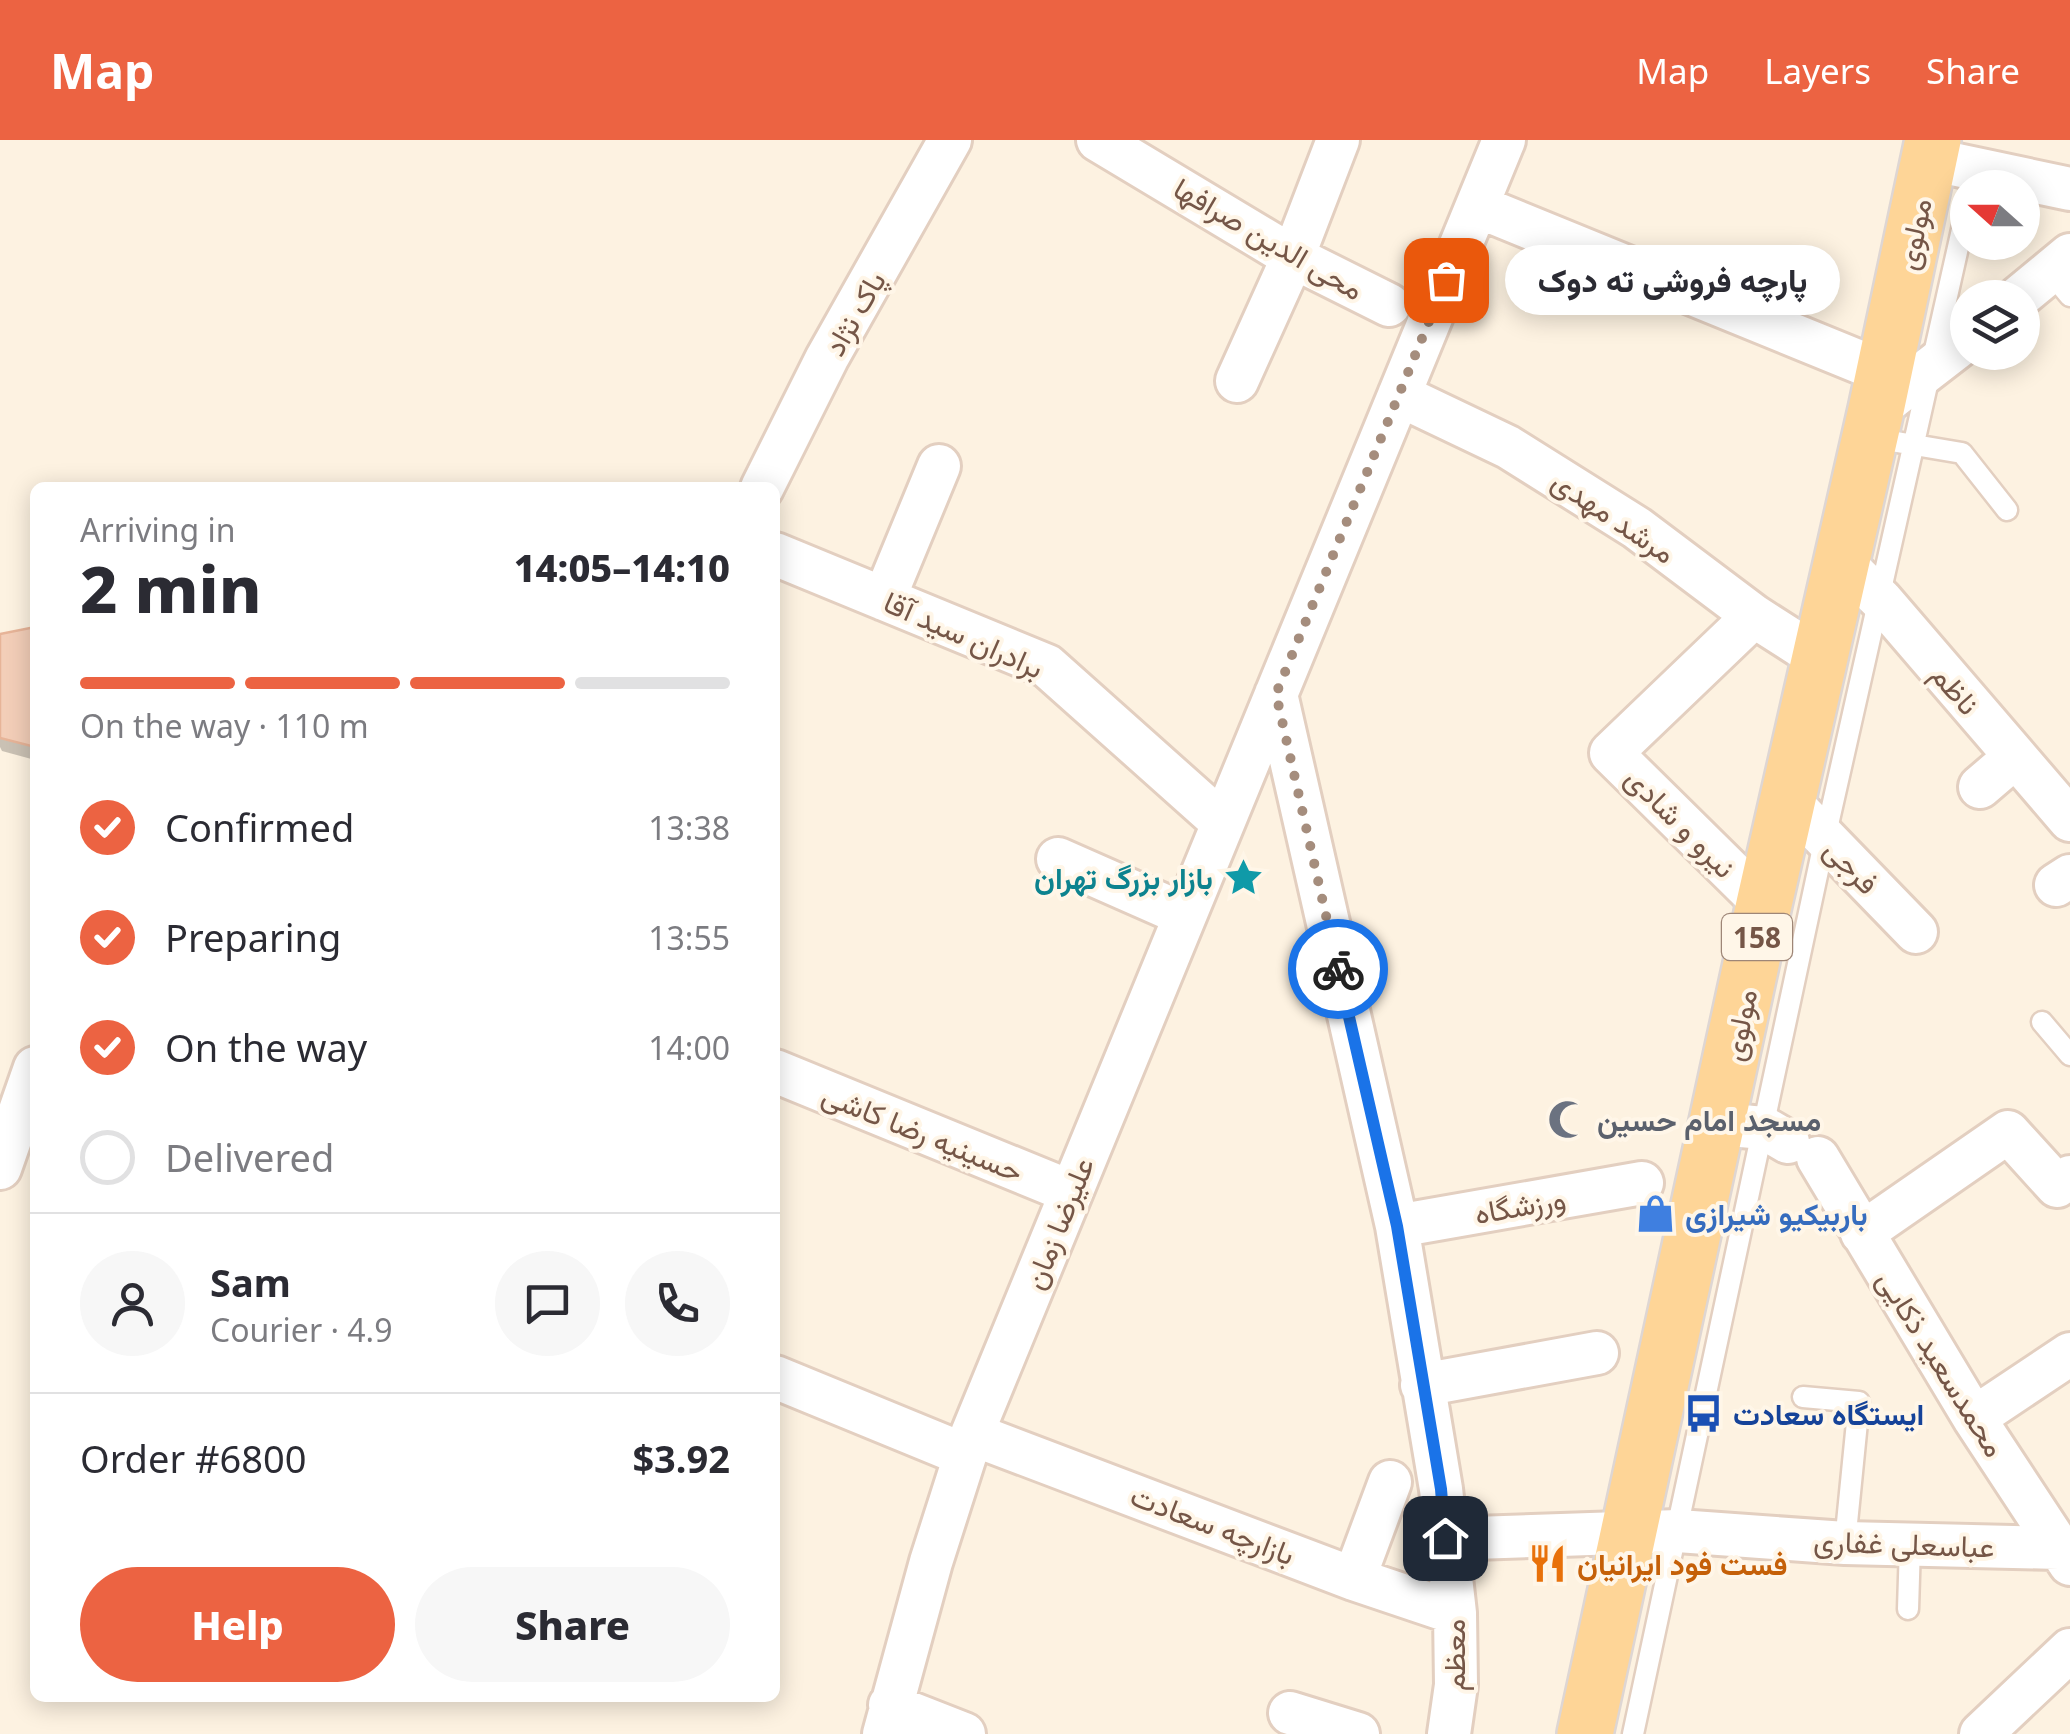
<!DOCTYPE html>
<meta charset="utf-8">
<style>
:root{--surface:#fff;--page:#f7f7f7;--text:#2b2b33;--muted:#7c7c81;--line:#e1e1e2;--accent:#ec6342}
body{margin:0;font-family:"Noto Sans",Vazirmatn,sans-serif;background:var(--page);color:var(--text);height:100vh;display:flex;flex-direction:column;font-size:38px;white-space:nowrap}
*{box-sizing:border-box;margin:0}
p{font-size:32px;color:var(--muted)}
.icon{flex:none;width:55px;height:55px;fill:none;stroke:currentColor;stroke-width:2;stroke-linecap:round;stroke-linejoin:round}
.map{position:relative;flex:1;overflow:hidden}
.details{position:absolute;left:30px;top:342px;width:750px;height:1220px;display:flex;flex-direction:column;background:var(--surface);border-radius:15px;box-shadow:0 5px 25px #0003}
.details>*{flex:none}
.needle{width:65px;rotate:291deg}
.buttons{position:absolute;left:1950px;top:30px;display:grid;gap:20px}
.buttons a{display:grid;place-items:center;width:90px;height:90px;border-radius:50%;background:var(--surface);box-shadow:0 5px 25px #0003;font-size:50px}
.pin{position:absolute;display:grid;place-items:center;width:85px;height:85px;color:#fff;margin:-42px;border-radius:20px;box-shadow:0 5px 15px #0006}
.courier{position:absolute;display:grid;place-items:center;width:100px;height:100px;margin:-50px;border:8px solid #1a73e8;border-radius:50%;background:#fff;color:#222;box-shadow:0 2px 12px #0007}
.bubble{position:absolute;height:70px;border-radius:35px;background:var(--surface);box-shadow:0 5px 25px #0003;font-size:32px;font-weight:800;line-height:70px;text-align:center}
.headline em{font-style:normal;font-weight:800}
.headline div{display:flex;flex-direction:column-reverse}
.headline{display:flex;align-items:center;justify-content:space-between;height:170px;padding:0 50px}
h1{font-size:65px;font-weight:800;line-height:75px}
.bar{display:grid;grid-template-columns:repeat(4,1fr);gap:15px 10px;align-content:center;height:120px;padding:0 50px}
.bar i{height:12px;border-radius:8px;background:var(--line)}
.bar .selected{background:var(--accent)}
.bar p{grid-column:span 4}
.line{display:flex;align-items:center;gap:25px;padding:0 50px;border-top:2px solid var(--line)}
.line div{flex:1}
.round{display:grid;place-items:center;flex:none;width:105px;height:105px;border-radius:52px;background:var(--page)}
ol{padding:0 50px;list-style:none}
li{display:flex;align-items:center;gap:30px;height:110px}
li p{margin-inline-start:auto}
li .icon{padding:10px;border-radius:50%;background:var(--accent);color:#fff;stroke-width:4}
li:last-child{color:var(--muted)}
li i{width:55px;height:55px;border:5px solid var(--line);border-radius:50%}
.button{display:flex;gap:20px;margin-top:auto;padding:20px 50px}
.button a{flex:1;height:115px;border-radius:60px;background:var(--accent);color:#fff;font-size:40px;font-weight:800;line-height:115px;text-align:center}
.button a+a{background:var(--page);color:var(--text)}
header{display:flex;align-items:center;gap:60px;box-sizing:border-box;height:140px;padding:0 50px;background:var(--accent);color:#fff}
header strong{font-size:48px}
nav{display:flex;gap:55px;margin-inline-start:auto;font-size:35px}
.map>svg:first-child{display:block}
.shadow{fill:#0003}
.building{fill:#f3ceb8;stroke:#e7b498;stroke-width:2.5}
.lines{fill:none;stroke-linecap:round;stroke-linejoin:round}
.service-casing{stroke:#e3cfc0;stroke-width:25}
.minor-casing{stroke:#e3cfc0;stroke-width:48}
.primary-casing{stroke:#ded6d3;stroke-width:60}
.service{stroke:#fff;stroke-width:20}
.minor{stroke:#fff;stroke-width:42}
.primary{stroke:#fed597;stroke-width:55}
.done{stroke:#a58d7d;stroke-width:10;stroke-dasharray:0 18}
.route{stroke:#1a73e8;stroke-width:12}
.labels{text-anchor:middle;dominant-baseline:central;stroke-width:8;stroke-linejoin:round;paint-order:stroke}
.shield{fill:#fff6e8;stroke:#9e8677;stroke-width:2.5}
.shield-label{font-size:28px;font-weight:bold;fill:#755647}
.street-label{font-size:30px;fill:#755647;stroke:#fff6e8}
.culture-label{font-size:30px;font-weight:bold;fill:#0d838f;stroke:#fff6e8;text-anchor:end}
.worship-label{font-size:30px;font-weight:bold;fill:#5b616d;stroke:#fff6e8;text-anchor:start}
.shop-label{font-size:30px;font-weight:bold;fill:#366cbe;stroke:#fff6e8;text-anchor:start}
.transit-label{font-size:30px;font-weight:bold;fill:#164399;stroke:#fff6e8;text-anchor:start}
.food-label{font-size:30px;font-weight:bold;fill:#c56008;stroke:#fff6e8;text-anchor:start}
</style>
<header>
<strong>Map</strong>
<nav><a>Map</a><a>Layers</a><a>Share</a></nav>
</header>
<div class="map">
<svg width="2070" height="1594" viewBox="0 0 2070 1594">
<rect width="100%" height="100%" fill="#fdf2e1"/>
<path class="shadow" d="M35 490V620L2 611 0 607V497Z"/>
<path class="building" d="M35 487V607L0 598V494Z"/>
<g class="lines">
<defs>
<path id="service" d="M2049 131 2070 156
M1873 298 1962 313 2007 370
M2042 882 2070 915
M1803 1257 1859 1262 1845 1403
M1908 1469 1910 1405
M1633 1594 1825 698 1968 63"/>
<path id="minor" d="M1098 0 1293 117 1389 165
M1929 19 2070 49
M1477 66 1884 232
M2018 158 2070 115
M1237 241 1293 117 1338 0
M1399 255 1508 307 1637 388 1754 476 1818 517
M1876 270 1968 199
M762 348 827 218 950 0
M775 414 1047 526 1223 683
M1840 420 1881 460 2070 680
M884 459 939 326
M1754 476 1611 613 1764 764
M1276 554 1397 1086 1441 1349 1455 1473 1456 1545 1449 1594
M1980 647 2015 617
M1788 660 1916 792
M1058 719 1185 775
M2056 745 2070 736
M775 931 1071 1052
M1719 984 1764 988 1788 1002
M1818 1018 1974 1278 2070 1424
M0 1028 35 928
M1397 1086 1642 1043
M1862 1093 2008 992 2057 1046 2070 1037
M775 1237 965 1315
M1422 1245 1597 1213
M1974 1278 2070 1214
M972 1294 1354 1439 1455 1473
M1445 1399 1678 1391 1845 1403 2059 1408
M1354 1439 1390 1342
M890 1565 964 1594
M1290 1573 1358 1594
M884 1594 931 1422 972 1294 1504 0
M1981 1594 2070 1510"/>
<path id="primary" d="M1585 1594 1764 764 1876 270 1933 0"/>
</defs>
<use href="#service" class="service-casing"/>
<use href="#minor" class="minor-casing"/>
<use href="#primary" class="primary-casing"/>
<use href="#service" class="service"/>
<use href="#minor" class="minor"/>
<use href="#primary" class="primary"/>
</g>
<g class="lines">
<path class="done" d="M1338 829 1276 554 1446 140"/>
<path class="route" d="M1338 829 1397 1086 1441 1349 1445 1398"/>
</g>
<defs>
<symbol id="sight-bare" viewBox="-9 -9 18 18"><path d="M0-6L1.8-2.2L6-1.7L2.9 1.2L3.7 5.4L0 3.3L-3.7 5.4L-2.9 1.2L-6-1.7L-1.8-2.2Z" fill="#0f9aa8" stroke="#fff6e8" stroke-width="2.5" paint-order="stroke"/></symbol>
<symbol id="mosque-bare" viewBox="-9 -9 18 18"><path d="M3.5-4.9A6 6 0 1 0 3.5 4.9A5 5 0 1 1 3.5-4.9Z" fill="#6b7280" stroke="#fff6e8" stroke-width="2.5" paint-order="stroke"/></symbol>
<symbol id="shop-bare" viewBox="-9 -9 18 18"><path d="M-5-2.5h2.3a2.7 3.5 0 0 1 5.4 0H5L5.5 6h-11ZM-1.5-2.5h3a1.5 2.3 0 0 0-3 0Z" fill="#3f7fe0" stroke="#fff6e8" stroke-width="2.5" paint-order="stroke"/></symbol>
<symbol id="bus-bare" viewBox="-9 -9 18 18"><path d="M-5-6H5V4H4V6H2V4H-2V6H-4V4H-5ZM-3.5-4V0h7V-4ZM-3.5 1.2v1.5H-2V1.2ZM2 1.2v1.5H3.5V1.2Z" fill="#1a4fb4" stroke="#fff6e8" stroke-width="2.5" paint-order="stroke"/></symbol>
<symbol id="restaurant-bare" viewBox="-9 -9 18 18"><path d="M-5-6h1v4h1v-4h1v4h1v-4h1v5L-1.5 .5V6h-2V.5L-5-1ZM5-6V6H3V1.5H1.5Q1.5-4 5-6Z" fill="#e8710a" stroke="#fff6e8" stroke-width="2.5" paint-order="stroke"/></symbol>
</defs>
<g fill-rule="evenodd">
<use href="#sight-bare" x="1216" y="710" width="55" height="55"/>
<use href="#mosque-bare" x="1540" y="952" width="55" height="55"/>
<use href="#shop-bare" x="1628" y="1046" width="55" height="55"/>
<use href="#bus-bare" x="1676" y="1246" width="55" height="55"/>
<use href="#restaurant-bare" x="1520" y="1396" width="55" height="55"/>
</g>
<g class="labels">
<rect class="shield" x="1722" y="774" width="70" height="46" rx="8"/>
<g class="shield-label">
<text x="1757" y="797">158</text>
</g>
<g class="street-label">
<text transform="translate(1913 94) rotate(-78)">مولوی</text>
<text transform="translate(1269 98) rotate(30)">محی الدین صرافها</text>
<text transform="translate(854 173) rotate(-60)">پاک نژاد</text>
<text transform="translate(1614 376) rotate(34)">مرشد مهدی</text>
<text transform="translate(964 494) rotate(24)">برادران سید آقا</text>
<text transform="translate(1956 549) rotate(49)">ناظم</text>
<text transform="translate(1681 682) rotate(45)">نیرو و شادی</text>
<text transform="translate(1852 726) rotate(46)">فرجی</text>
<text transform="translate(1739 885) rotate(-79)">مولوی</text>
<text transform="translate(923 992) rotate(22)">حسینیه رضا کاشی</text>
<text transform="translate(1520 1065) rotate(-10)">ورزشگاه</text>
<text transform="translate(1058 1083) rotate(-68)">علیرضا زمان</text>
<text transform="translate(1942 1223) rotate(58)">محمدسعید ذکایی</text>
<text transform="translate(1213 1384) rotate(21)">بازارچه سعادت</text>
<text transform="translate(1904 1403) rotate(2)">عباسعلی غفاری</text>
<text transform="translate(1453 1515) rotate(-90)">معظم</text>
</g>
<g class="culture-label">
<text x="1213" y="737">بازار بزرگ تهران</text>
</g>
<g class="worship-label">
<text x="1597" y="979">مسجد امام حسین</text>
</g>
<g class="shop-label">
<text x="1685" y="1073">باربیکیو شیرازی</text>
</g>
<g class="transit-label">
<text x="1733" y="1273">ایستگاه سعادت</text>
</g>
<g class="food-label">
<text x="1577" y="1423">فست فود ایرانیان</text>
</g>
</g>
</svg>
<div class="buttons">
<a><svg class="needle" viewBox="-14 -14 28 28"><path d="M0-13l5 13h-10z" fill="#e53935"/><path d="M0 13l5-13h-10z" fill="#7c7c81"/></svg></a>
<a><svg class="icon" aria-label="layers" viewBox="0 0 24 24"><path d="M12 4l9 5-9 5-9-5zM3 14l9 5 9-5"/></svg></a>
</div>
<div class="pin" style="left:1446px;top:140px;background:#ea580c"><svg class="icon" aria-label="bag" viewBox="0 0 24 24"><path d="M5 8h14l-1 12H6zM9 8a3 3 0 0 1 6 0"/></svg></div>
<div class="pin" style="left:1445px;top:1398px;background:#1f2937"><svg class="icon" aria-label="home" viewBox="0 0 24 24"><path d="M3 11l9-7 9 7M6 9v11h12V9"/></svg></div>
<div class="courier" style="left:1338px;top:829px"><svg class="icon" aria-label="bike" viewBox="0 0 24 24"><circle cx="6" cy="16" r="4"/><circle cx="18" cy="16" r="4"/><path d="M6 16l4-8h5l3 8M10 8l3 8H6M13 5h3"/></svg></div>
<div class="bubble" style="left:1505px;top:105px;width:335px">پارچه فروشی ته دوک</div>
<section class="details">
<div class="headline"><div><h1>2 min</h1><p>Arriving in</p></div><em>14:05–14:10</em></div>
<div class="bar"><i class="selected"></i><i class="selected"></i><i class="selected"></i><i></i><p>On the way · 110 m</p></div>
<ol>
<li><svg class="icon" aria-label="check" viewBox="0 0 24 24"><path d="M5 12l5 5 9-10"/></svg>Confirmed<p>13:38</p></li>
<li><svg class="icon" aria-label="check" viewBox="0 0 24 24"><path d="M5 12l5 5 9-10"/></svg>Preparing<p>13:55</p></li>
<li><svg class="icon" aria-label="check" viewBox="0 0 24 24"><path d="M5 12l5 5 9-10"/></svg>On the way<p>14:00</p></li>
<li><i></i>Delivered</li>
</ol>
<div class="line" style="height:180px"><a class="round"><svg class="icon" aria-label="person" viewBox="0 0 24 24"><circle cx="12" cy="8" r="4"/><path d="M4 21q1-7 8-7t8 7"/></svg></a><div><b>Sam</b><p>Courier · 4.9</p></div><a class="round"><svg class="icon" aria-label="chat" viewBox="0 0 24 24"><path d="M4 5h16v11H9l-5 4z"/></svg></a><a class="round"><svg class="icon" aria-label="phone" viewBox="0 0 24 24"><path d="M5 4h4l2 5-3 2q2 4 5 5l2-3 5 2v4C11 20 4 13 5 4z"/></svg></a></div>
<div class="line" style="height:130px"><div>Order #6800</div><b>$3.92</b></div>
<div class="button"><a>Help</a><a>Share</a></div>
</section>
</div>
